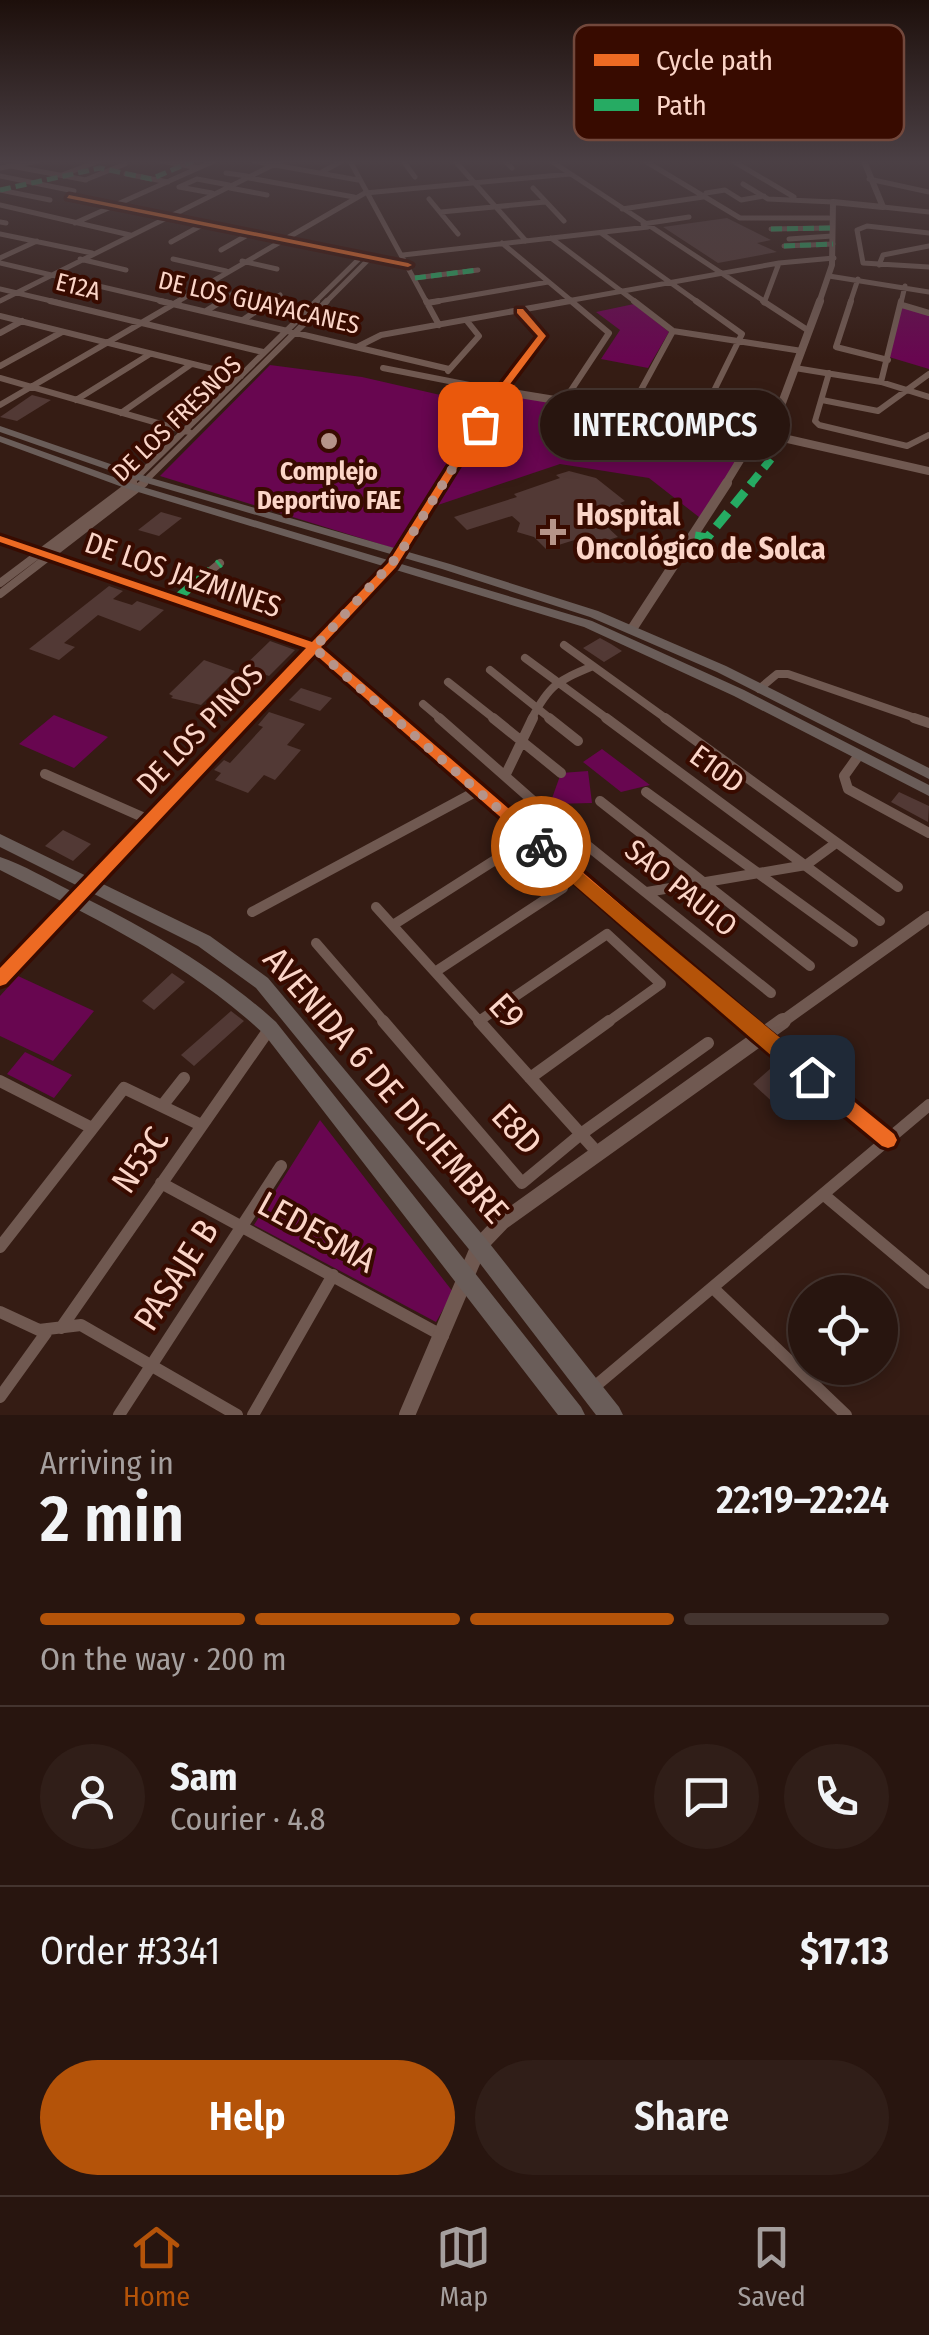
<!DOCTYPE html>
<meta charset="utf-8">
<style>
:root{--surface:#28150f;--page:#301e18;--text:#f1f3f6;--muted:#a59f9e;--line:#44342f;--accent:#b45309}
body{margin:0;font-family:"Fira Sans Condensed",sans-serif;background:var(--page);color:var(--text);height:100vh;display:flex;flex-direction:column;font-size:38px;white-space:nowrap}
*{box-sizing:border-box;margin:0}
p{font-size:32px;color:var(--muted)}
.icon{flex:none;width:55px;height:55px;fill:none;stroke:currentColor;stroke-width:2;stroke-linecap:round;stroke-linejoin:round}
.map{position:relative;height:1415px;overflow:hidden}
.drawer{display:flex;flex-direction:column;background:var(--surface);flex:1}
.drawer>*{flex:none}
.fabs{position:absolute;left:788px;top:1275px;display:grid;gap:20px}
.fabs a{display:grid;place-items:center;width:110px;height:110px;border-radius:50%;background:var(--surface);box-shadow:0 5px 15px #0003,0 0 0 2px var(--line);font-size:50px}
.pin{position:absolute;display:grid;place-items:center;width:85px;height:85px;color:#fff;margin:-42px;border-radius:20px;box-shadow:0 5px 15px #0006}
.courier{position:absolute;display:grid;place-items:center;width:100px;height:100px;margin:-50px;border:8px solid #b45309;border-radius:50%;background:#fff;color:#222;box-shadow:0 2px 12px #0007}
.bubble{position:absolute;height:70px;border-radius:35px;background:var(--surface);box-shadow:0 5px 15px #0003,0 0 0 2px var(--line);font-size:32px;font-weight:600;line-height:70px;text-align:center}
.summary em{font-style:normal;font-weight:600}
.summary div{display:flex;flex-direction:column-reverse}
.summary{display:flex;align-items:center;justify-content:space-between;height:170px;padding:0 40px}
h1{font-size:65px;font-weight:600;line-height:75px}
.bar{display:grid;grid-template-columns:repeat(4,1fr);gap:15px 10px;align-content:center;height:120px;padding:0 40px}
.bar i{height:12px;border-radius:8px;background:var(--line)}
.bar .active{background:var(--accent)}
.bar p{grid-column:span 4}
.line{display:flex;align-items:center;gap:25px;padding:0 40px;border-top:2px solid var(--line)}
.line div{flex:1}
.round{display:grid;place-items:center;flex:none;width:105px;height:105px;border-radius:52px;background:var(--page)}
.action{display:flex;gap:20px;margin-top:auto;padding:20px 40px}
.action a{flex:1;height:115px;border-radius:60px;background:var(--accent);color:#fff;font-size:40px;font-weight:600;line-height:115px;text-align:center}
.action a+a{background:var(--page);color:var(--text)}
.tab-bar{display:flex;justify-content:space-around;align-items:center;height:140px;border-top:2px solid var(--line);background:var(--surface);font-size:28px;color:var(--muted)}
.tab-bar a{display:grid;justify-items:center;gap:5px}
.tab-bar .active{color:var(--accent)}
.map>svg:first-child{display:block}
.green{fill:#680650}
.building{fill:#523935}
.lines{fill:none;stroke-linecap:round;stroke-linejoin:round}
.minor-far4{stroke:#705951;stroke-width:5}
.minor-far3{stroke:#705951;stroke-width:6}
.minor-far2{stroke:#705951;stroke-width:8}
.minor-far1{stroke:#705951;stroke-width:10}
.minor{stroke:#705951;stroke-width:12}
.tertiary-far4{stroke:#705951;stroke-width:6}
.tertiary-far3{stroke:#705951;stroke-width:8}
.tertiary-far2{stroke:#705951;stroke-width:10}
.tertiary-far1{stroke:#705951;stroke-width:12}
.tertiary{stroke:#705951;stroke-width:16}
.primary{fill:#6a5d59;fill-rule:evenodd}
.quiet-far2{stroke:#26ab63;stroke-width:5;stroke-dasharray:11 5;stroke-linecap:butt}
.quiet-far1{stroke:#26ab63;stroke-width:8;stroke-dasharray:14 8;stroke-linecap:butt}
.quiet{stroke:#26ab63;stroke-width:9;stroke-dasharray:18 9;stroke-linecap:butt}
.cycleway-casing{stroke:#380b00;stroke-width:7}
.cycleway{fill:#ed6a23;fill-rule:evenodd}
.route{fill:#b45309}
.done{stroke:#b69489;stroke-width:10;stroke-dasharray:0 18}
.poi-dot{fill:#b69489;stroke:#380b00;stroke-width:4}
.labels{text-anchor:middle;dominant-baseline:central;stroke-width:8;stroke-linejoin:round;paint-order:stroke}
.far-street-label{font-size:25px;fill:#fbd5c8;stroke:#380b00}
.far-poi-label{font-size:25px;font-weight:bold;fill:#fbd5c8;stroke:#380b00}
.poi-label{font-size:30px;font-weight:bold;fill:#fbd5c8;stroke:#380b00;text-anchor:start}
.street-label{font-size:30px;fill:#fbd5c8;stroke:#380b00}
.near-street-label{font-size:35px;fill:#fbd5c8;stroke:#380b00}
.key{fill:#380b00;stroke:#72483c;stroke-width:2.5}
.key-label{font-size:28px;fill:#fbd5c8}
</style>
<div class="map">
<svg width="929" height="1415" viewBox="0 0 929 1415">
<rect width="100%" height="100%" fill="#351c14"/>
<path class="green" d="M634 304 669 332 648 368 601 359 620 330 596 312Z
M902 305 929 313V369L889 357Z
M270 365 362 377 484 405 396 549 160 476Z
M500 391 770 435 742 457 704 521 649 478 560 464 429 508Z
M54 715 108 737 74 768 19 744Z
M602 749 650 785 621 792 583 762Z
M588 771 592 803 550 804 561 773Z
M18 976 94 1011 53 1061 0 1036V996Z
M25 1052 72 1075 54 1098 7 1074Z
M320 1120 453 1292 436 1322 254 1225Z"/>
<path class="building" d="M727 218 771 240 757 243 777 252 718 263 663 227Z
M32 395 51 400 17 421 0 417Z
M569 471 596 478 625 501 620 503 627 509 608 515 615 521 604 524 618 537 595 544 587 536 546 549 534 537 517 532 520 523 512 516 467 530 454 517 517 497 514 494 560 478 556 475Z
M161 512 182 518 159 536 138 530Z
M109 586 123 591 113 599 132 605 137 601 164 610 140 631 98 615 64 643 75 647 59 660 29 649Z
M600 638 611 644 622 651 604 662 583 648Z
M270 641 295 650 269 676 243 667Z
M204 660 235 671 201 705 171 698 173 696 169 694Z
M301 688 332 698 320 711 289 700Z
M269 712 305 724 287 745 301 750 275 780 264 775 248 793 215 780 221 773 214 770 224 760 230 763 263 727 258 725Z
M899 792 929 806 928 822 891 802Z
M63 830 91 844 73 861 45 846Z
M172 973 185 982 154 1010 142 1001Z
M231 1011 244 1021 194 1066 181 1055Z
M778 1062 805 1085 779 1108 753 1084Z"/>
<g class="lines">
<path class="minor-far4" d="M162 161 199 168
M253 161 358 180
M350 161 427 303
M403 161 415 177
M455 161 526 241
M505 161 512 168
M551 161 767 303
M645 161 740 218H829
M733 161 794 197
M11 166 86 180
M0 168 38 161
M322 172 342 161
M226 173 247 176
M126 174 168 182
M62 175 99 161
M0 176 74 191
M249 178 354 197
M869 179 929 192
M85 180 125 164
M743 184 768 199 833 202
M179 187 197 179 229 185
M179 187 212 193
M230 188 267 195
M533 188 564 221
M0 190 50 200
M706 193 725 190 741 200 764 196
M69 197 408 265
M429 199 458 234
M0 205 130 235
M883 207 929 212
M622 209 703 197
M441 212 545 202
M0 222 6 223
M75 223 214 161
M643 224 689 217
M771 229 830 228
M601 233 699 303
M929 233 867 226 857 230 863 263 929 267
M0 234 92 253
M551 238 637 303
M789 239 832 236
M171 242 204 224
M502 243 574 303
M784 246 833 244
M221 250 251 233
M403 255 648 227
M0 258 37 241
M80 259 126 270
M173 259 226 271
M242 261 277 269
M0 263 171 303
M879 265 883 255 929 246
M829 276 929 292
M415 278 478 270
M0 289 60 303
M0 301 281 161
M175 303 365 193 570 174
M218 303 242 288
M268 303 280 295
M314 303 362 256
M325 303 370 258
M427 303 548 282
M556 303 779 263 834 258
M764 303 779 263
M850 303 858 279
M901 303 905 286"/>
<path class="minor-far3" d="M50 301 263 352
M160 301 449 369
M426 301 439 325
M696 301 742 334 698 423
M763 301 809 331
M851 301 836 347 888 360
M427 303 439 301
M902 305 929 313
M206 311 222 301
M0 316 241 376
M243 320 271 301
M673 331 802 351
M0 333 22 321
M357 347 381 335 570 301
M0 366 62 332
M383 368 500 391 542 336 520 311
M795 368 881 382 929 397
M448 371 479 336 467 321
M829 373 815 421 819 425 907 446 929 435
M0 378 189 432
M881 382 901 301
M76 400 150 354
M822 400 878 411 929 374
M564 401 609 333 571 301
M0 405 179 301
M629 412 673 331 634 301
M121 413 190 365
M129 485 317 301
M141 485 327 301"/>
<path class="minor-far2" d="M0 583 133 483
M0 594 144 483
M176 599 220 563
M564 645 668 720
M525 658 609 720
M490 670 552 720
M448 682 496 720
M759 689 777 674H788L921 720
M423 704 442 720
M531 720C549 685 557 681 593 666"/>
<path class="minor-far1" d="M439 718 548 814 771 993
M493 718 561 773
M549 718 578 741
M606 718 880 921
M665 718 898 887
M914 718 929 723
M859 755 844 776 848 789 929 833
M45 774 147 819
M505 776 533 718
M646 792 853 942
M600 801 810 966
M520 828 548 814
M647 892 806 865 836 843
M376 907 482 1024
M252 912 477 791
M393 925 517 846
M316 943 386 1024
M435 972 563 888
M479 1021 607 934 661 984 605 1024"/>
<path class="minor" d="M383 1021 522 1183 581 1134 708 1043
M479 1021 597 1152
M760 1035 888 1140
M530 1078 609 1021
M0 1081 92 1128
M162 1106 184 1078
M161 1183 443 1336
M824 1195 929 1283
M0 1247 124 1088 201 1125
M713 1288 846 1415
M0 1312 39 1330 81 1325 237 1415
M61 1328 270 1028
M593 1388 929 1105
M0 1397 46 1333
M119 1415 281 1166
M253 1415 333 1275"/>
<path class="tertiary-far4" d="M864 161 883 207
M819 303 832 265 833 202 883 207"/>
<path class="tertiary-far3" d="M441 485 500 391 770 435 929 471
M725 485 742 457 770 435 820 301"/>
<path class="tertiary-far2" d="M0 539 314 647 398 720
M632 629 727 483
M245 720 392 565 443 483"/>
<path class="tertiary-far1" d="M395 718 747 1024
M0 979 247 718
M779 1024 929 917"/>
<path class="tertiary" d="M744 1021 760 1035
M407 1415 479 1246 502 1222 783 1021"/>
<path class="primary" d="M0 426 151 478 450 564 598 611 726 666 929 768V779L717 672 590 617 442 569 143 482 0 432Z
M0 436 133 484 592 621 744 690 929 785V796L734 696 584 627 125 488 0 442Z
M0 834 210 936 268 978 486 1239 619 1407 623 1415H596L472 1253 256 988 198 946 0 847Z
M0 857C24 865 47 879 69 890 144 927 214 966 276 1022L581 1407 585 1415H558L264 1034C184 960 96 919 0 870Z"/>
<path class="quiet-far2" d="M0 190 100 168 151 179 193 161
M771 229 830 228
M784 246 833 244
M415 278 478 270"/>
<path class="quiet-far1" d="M750 485 771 459"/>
<path class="quiet" d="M695 536 707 538 752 483
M176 599 220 563"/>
<defs>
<path id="cycleway" d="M69 195 408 263 412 265 408 267 67 198Z
M517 309H523L546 336 504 392 396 567 321 647 766 1030 894 1134 897 1140 894 1146 888 1148 882 1146 754 1040 315 654 6 984 0 986V968L306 648 0 542V536L312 642 388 563 496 391 538 336 517 313Z"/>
</defs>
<use href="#cycleway" class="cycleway-casing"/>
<use href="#cycleway" class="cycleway"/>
</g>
<linearGradient id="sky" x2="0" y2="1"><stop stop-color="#1d0f0b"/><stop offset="0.45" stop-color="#4b4045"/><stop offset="1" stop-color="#4b4045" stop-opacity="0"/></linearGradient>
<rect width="929" height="359" fill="url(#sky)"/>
<path class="route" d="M541 839 819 1070 823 1077 819 1084H804L535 851 532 846Z"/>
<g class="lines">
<path class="done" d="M480 424 399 555 314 648 541 846"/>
</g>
<g class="poi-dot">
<circle cx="329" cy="441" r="10"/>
<path d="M548 517h10v10h10v10h-10v10h-10v-10h-10v-10h10z"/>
</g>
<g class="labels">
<g class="far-street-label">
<text transform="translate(78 287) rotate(14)">E12A</text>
<text transform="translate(259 303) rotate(13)">DE LOS GUAYACANES</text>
<text transform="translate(177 419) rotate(-44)">DE LOS FRESNOS</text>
</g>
<g class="far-poi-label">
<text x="329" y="472">Complejo<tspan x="329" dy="29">Deportivo FAE</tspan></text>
</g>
<g class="poi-label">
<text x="576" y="515">Hospital<tspan x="576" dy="34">Oncológico de Solca</tspan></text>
</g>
<g class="street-label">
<text transform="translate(183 575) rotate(19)">DE LOS JAZMINES</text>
<text transform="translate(200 729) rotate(-46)">DE LOS PINOS</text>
<text transform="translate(717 769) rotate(36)">E10D</text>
<text transform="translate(681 888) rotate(39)">SAO PAULO</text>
</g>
<g class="near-street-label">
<text transform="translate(507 1011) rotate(48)">E9</text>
<text transform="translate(386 1085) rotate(49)">AVENIDA 6 DE DICIEMBRE</text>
<text transform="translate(517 1129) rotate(47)">E8D</text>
<text transform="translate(140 1160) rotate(-55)">N53C</text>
<text transform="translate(317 1232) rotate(29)">LEDESMA</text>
<text transform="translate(176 1275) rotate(-57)">PASAJE B</text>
</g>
</g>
<rect x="574" y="25" width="330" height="115" rx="15" class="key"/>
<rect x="594" y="54" width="45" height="12" fill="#ed6a23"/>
<rect x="594" y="99" width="45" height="12" fill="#26ab63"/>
<g class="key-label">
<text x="656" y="70">Cycle path</text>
<text x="656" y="115">Path</text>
</g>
</svg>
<div class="fabs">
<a><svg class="icon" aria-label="locate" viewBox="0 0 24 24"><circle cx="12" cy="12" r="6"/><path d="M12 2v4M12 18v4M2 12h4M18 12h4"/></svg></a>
</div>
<div class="pin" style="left:480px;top:424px;background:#ea580c"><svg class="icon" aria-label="bag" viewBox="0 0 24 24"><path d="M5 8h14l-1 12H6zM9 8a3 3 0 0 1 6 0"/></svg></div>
<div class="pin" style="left:812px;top:1077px;background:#1f2937"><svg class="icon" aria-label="home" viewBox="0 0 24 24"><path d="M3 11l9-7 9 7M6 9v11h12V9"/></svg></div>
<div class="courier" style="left:541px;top:846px"><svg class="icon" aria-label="bike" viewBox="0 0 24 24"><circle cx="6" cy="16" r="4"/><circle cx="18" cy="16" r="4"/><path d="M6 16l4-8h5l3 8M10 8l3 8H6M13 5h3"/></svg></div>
<div class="bubble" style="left:540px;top:390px;width:250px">INTERCOMPCS</div>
</div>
<section class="drawer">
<div class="summary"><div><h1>2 min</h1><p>Arriving in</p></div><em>22:19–22:24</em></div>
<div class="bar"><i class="active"></i><i class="active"></i><i class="active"></i><i></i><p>On the way · 200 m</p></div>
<div class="line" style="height:180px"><a class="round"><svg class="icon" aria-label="person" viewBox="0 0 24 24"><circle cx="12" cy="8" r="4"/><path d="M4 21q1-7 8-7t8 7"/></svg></a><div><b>Sam</b><p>Courier · 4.8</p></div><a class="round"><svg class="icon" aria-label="chat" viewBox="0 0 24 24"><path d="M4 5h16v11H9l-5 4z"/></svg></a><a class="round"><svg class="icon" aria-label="phone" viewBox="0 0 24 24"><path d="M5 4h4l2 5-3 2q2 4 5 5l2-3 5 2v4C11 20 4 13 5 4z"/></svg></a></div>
<div class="line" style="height:130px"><div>Order #3341</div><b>$17.13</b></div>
<div class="action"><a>Help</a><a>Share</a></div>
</section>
<nav class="tab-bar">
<a class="active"><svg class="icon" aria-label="home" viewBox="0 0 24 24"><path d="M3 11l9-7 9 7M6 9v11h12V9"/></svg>Home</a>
<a><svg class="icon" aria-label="map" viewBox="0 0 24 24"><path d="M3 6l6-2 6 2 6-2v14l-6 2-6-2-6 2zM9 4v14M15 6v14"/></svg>Map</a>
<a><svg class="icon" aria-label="saved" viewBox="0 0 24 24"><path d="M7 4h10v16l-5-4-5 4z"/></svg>Saved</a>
</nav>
